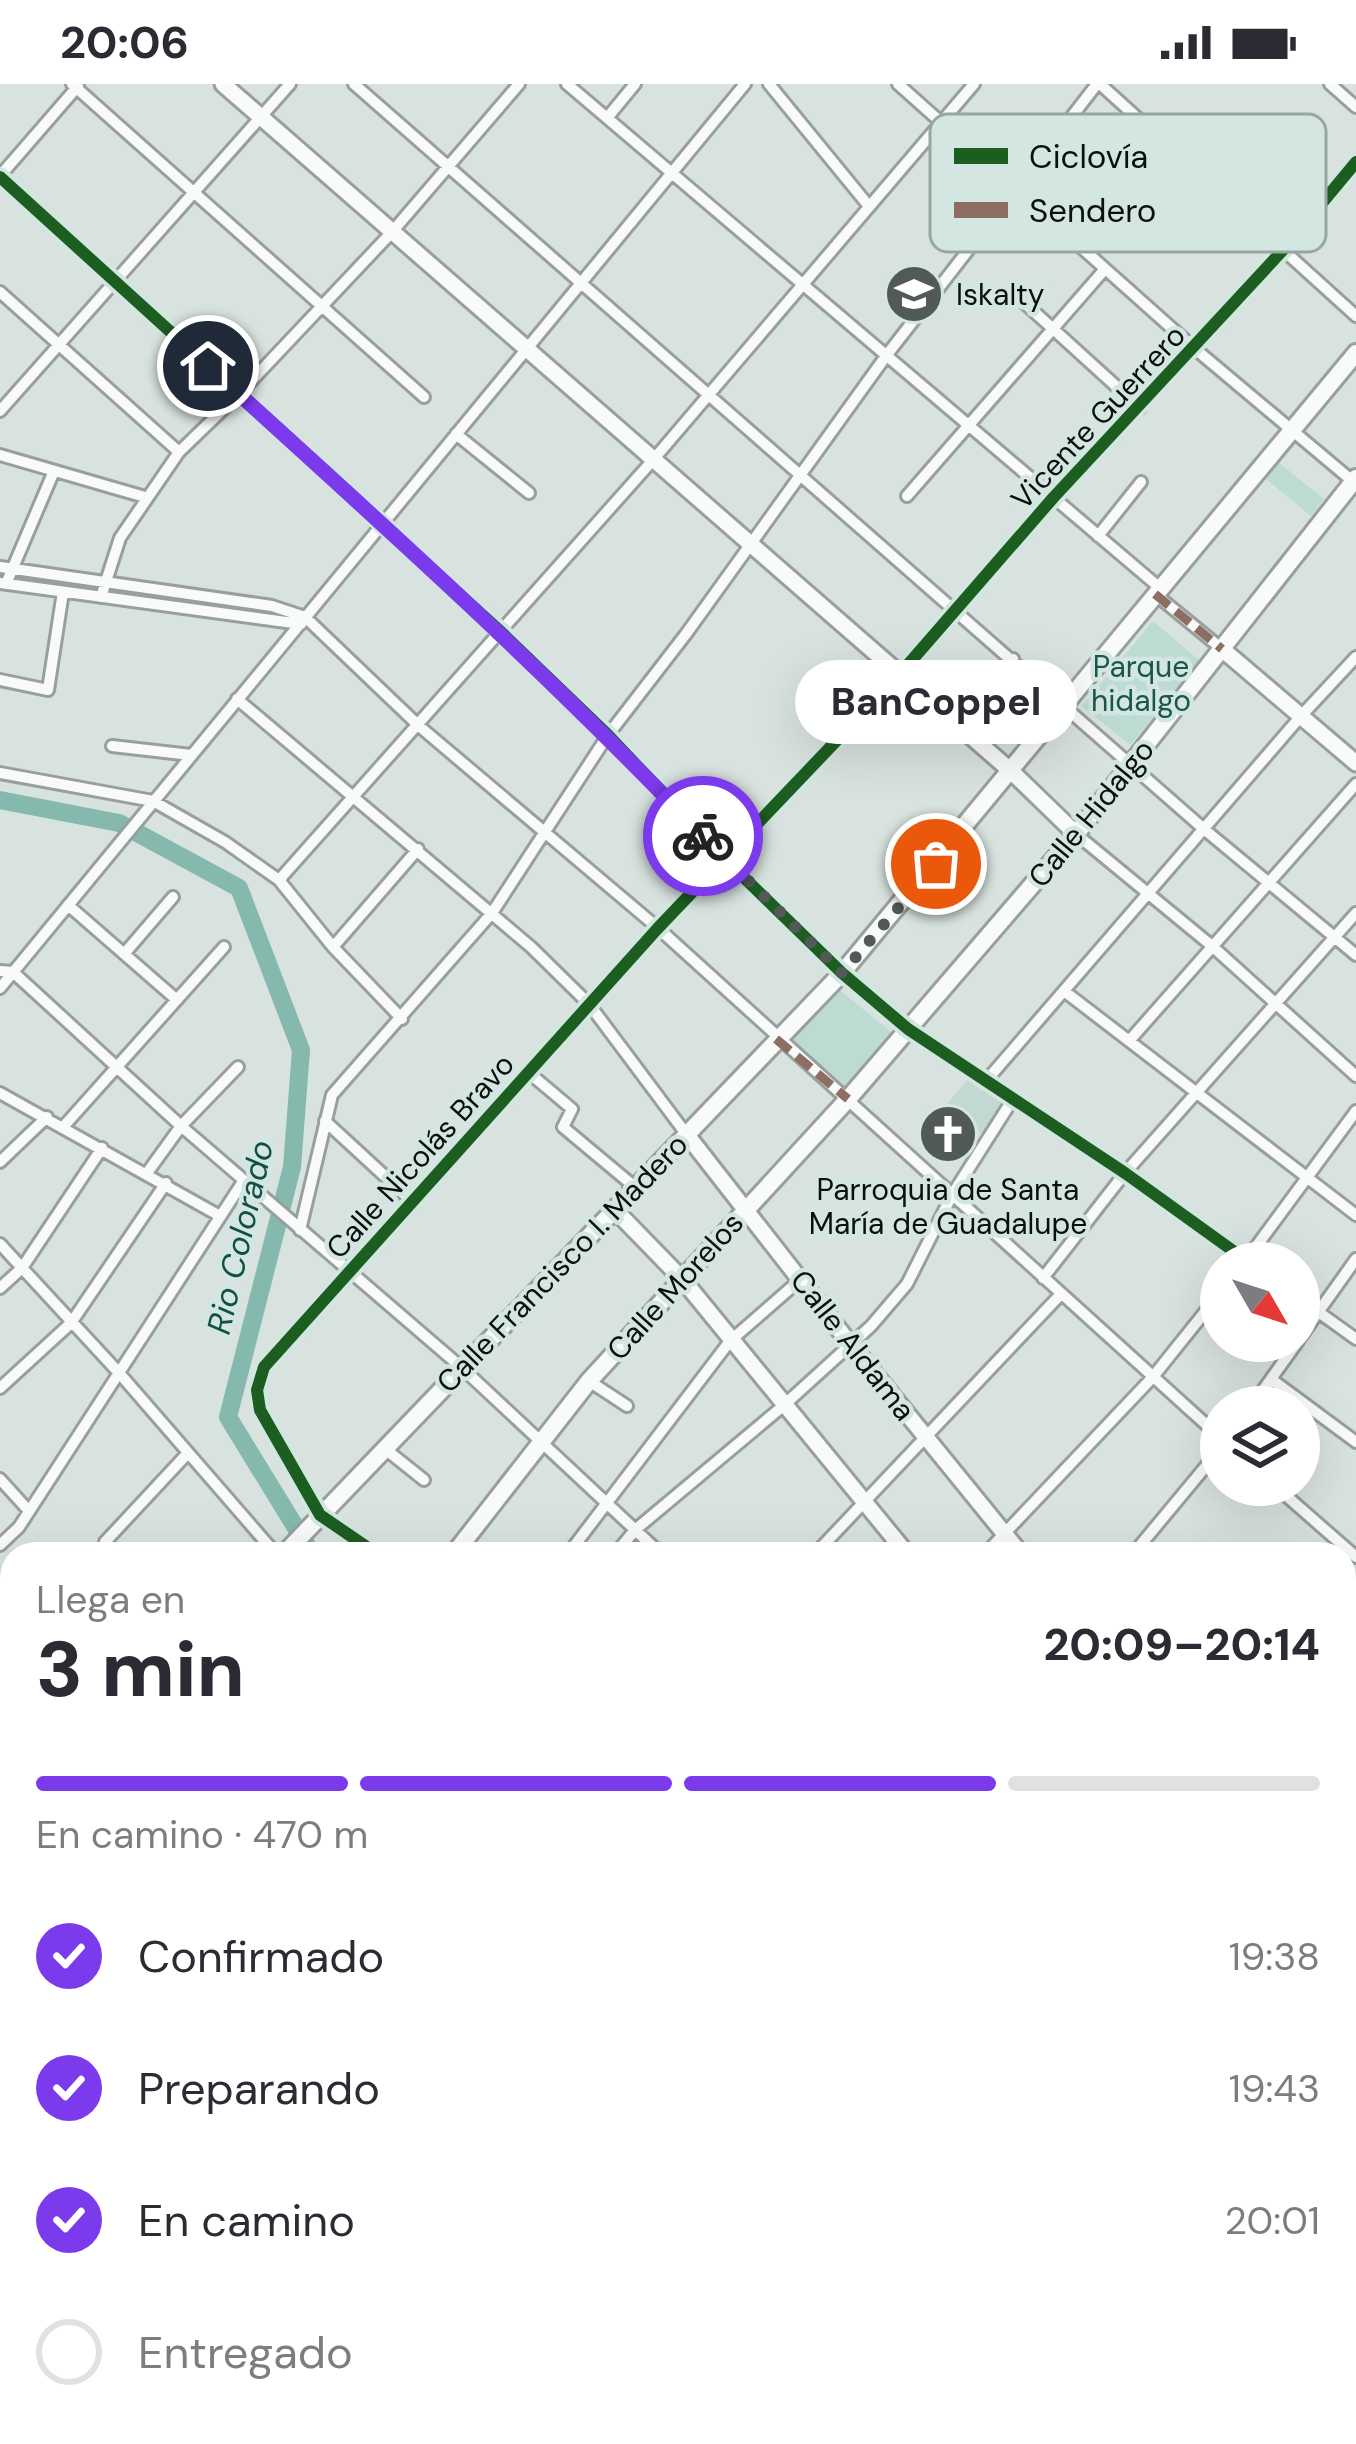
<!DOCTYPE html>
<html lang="es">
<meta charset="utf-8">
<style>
:root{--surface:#fff;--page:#f7f7f7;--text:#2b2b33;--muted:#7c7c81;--line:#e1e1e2;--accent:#7c3aed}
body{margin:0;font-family:"DM Sans",sans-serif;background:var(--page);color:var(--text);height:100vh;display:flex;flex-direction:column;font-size:45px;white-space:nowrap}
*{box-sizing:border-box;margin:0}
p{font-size:39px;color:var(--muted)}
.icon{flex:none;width:66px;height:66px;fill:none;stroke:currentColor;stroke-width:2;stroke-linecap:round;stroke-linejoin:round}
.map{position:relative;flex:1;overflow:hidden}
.panel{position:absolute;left:0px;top:1458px;width:1356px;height:903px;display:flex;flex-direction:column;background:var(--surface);border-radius:36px 36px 0 0;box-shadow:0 12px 48px #0002}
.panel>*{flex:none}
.needle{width:78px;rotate:129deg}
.fabs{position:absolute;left:1200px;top:1158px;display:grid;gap:24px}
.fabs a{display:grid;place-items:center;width:120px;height:120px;border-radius:50%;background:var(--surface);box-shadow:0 12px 48px #0002;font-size:60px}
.pin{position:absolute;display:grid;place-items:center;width:102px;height:102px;color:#fff;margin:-51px;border:6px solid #fff;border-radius:50%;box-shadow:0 3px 12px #0007}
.courier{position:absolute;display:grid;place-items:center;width:120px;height:120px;margin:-60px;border:9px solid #7c3aed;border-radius:50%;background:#fff;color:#222;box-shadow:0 3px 15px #0007}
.bubble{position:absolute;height:84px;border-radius:42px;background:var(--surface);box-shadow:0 12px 48px #0002;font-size:39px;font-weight:800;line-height:84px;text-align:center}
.head em{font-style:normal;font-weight:800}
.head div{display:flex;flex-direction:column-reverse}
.head{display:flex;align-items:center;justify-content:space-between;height:204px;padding:0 36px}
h1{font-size:78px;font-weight:800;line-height:90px}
.bar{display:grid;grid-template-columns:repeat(4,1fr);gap:18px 12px;align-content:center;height:144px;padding:0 36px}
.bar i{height:15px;border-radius:9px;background:var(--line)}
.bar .current{background:var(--accent)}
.bar p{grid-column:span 4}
ol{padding:0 36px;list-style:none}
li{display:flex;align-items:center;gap:36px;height:132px}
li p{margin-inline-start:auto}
li .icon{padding:12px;border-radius:50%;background:var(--accent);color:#fff;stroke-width:4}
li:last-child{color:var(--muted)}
li i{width:66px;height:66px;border:6px solid var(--line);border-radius:50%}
.status{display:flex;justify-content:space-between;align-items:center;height:84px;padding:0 60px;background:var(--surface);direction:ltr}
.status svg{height:33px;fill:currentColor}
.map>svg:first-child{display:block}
.built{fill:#c4d8d3}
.green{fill:#bbdbd3}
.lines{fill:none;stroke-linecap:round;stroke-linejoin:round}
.river{stroke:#85b9ad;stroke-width:18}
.street-casing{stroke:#989f9d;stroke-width:16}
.secondary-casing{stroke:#989f9d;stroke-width:21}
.primary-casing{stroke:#989f9d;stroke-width:22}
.street{stroke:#f9fbfa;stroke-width:10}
.secondary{stroke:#f9fbfa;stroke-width:15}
.primary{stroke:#f9fbfa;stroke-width:16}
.quiet{stroke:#8d6e63;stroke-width:9;stroke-dasharray:18 9;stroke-linecap:butt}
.cycleway-casing{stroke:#d4e6e1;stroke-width:20}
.cycleway{stroke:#1b5e20;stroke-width:12}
.done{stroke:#515a57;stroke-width:12;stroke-dasharray:0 21.6}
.route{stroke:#7c3aed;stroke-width:15}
.labels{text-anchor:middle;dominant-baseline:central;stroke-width:9;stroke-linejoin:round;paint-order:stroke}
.poi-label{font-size:30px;fill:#09100e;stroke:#d4e6e1;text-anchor:start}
.street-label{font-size:30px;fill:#09100e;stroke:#d4e6e1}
.park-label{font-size:30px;fill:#1b564b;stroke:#d4e6e1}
.water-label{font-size:33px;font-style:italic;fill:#124f44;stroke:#d4e6e1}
.key{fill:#d4e6e1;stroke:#97a6a2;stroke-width:3}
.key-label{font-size:33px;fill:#09100e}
</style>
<div class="status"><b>20:06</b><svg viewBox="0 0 49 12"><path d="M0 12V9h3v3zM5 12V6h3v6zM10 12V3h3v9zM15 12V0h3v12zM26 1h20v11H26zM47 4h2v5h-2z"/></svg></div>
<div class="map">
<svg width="1356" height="2360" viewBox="0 0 1356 2360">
<rect width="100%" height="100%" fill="#d8e2df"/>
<path class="built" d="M970 993 1004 1017 983 1051 946 1021Z"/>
<path class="green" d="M1278 378 1324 415 1311 432 1265 394Z
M1153 537 1200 577 1130 661 1082 622Z
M837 904 896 952 844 1013 782 961Z"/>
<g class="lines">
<path class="river" d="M0 716 119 739 239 804 301 966 292 1083 228 1333 312 1470
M525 2360 526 2349"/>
<defs>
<path id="street" d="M72 0 424 313
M354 0 1205 746 1356 871
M567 0 1160 504
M769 0 868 121
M898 0 1194 264 1356 400
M1100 0 1356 232
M1330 0 1356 23
M607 34 635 0
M0 92 78 2
M0 93 501 548 608 651 726 776 842 889 908 945 1125 1089 1250 1179
M0 208 179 368
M1019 214 1140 324
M0 327 290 0
M456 350 529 409
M0 371 145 413
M907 412 1105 185
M1098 452 1141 398
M0 483 272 522 305 533 419 642 658 844 1221 1354
M0 499 301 540
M6 500 54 387
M1155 510 1222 565
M101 513 120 454 179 368 239 310 392 148 519 0
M0 596 48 606 63 508
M237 615 531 863 589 920 687 1051
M949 634 981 594H1000L1013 575
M112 662 191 671
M0 689 153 717 225 758 279 796 333 863 402 935
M1076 750 1212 862 1356 992
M279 796 653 376 974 0
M68 821 177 916
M333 863 418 765
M124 870 173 813
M0 887 13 888 181 1042 461 1283 661 1470
M0 904 745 0
M1064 907 1356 1131
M1129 957 1356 700
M528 988 572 1025 563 1043 636 1104
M986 997 1301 632 1356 573
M0 1009 220 1132
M325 1037 414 1119
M64 1042 224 863
M0 1078 47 1033
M147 1089 181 1042 238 983
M300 1146 332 1011 492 829 608 651 686 550 886 272 1097 0
M0 1160 120 1290 276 1470
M1244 1179 1356 1027
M1043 1194 1125 1089 1356 829
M0 1204 22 1184 102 1064
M1299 1214 1356 1255
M1299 1255 1356 1175
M1271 1295 1356 1358
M589 1297 627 1322
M0 1304 71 1239 166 1099
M1251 1323 1298 1257
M384 1364 424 1396
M0 1395 29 1427
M1274 1401 1356 1473
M105 1458 187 1370
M0 1461 19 1443 244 1096
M377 1470 320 1431 260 1326 257 1306 264 1283 658 844 899 591 1053 414 1283 166 1356 78
M568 1470 730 1257 801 1195
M615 1470 635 1446 783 1322 871 1242 907 1200 952 1111 1013 1015
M815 1470 1061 1210
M985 1470 1152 1294 1221 1208
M1133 1470 1221 1364
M1344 1522 1356 1509
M1344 1670 1356 1683
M1344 1734 1356 1722
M1344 1759 1356 1769
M0 1935 12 1946
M0 2069 12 2081
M1344 2103 1356 2094
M1344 2187 1356 2178
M0 2200 12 2185
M1344 2272 1356 2263
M209 2349 223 2360
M339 2349 354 2360
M674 2349 687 2360
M738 2349 751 2360
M842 2349 854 2360
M1141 2349 1148 2360
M1312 2349 1320 2360
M0 2350 12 2332
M130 2360 141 2349
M569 2360 571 2349
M812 2360 820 2349
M914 2360 916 2349
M951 2360 958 2349
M1033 2360 1042 2349
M1122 2360 1131 2349
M1232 2360 1243 2349
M1340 2360 1356 2348"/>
<path id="secondary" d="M223 0 1012 688 1076 750
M1222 565 1356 679
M687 1051 851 1261 1021 1470
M615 1126 683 1196 907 1470
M1344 1882 1356 1897
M1344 1982 1356 1979
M1344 2004 1350 2013 1356 2008"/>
<path id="primary" d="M284 1470 842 889 1356 269
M454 1470 589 1297 848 1015 1076 750 1356 394
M0 1766 12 1754
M0 2047 12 2030"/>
</defs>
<use href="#street" class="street-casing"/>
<use href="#secondary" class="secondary-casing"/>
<use href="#primary" class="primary-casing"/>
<use href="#street" class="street"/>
<use href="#secondary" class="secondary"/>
<use href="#primary" class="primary"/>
<path class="quiet" d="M1155 510 1222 565
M776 955 848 1015"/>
<defs>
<path id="cycleway" d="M0 93 501 548 608 651 726 776 842 889 908 945 1125 1089 1250 1179
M377 1470 320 1431 260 1326 257 1306 264 1283 658 844 899 591 1053 414 1283 166 1356 78"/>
</defs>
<use href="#cycleway" class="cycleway-casing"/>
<use href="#cycleway" class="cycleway"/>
</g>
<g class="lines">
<path class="done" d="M703 752 842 889 936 780"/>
<path class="route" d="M208 282C377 435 546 587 703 752"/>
</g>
<defs>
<symbol id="school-disc" viewBox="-11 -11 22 22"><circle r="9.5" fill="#515a57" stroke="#d4e6e1"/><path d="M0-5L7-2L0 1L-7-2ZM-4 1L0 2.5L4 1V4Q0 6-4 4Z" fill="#fff"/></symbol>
<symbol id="church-disc" viewBox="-11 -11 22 22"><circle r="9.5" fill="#515a57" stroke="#d4e6e1"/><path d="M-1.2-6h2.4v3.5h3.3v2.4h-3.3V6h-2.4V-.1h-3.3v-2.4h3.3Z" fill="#fff"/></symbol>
</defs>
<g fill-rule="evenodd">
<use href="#school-disc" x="881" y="177" width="66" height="66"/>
<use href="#church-disc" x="915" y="1017" width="66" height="66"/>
</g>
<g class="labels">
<g class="poi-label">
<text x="956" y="210">Iskalty</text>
<text x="948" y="1105" text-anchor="middle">Parroquia de Santa<tspan x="948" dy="34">María de Guadalupe</tspan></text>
</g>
<g class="street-label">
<text transform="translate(1098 333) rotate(-47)">Vicente Guerrero</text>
<text transform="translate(1091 729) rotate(-51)">Calle Hidalgo</text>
<text transform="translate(420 1072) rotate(-48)">Calle Nicolás Bravo</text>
<text transform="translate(562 1179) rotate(-46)">Calle Francisco I. Madero</text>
<text transform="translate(675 1202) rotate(-48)">Calle Morelos</text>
<text transform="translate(853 1261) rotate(52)">Calle Aldama</text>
</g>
<g class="park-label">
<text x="1141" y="582">Parque<tspan x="1141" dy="34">hidalgo</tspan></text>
</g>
<g class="water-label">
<text transform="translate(240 1153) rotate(-77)">Rio Colorado</text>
</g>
</g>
<rect x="930" y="30" width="396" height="138" rx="18" class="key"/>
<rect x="954" y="64" width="54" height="16" fill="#1b5e20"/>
<rect x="954" y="118" width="54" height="16" fill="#8d6e63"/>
<g class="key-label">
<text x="1029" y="84">Ciclovía</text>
<text x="1029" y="138">Sendero</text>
</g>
</svg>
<div class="fabs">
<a><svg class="needle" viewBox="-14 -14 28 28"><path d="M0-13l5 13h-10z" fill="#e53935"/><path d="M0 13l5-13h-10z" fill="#7c7c81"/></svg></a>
<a><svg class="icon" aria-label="layers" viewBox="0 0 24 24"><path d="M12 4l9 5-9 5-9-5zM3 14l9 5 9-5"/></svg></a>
</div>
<div class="pin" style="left:936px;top:780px;background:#ea580c"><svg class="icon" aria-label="bag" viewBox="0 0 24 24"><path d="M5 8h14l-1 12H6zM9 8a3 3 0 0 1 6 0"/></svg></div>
<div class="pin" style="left:208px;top:282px;background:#1f2937"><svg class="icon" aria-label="home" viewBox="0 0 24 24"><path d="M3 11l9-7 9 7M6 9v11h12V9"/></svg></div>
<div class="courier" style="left:703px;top:752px"><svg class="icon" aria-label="bike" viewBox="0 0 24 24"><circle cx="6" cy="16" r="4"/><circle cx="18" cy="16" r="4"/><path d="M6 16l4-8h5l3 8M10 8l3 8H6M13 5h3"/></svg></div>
<div class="bubble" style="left:795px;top:576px;width:282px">BanCoppel</div>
<section class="panel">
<div class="head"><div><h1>3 min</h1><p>Llega en</p></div><em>20:09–20:14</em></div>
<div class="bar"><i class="current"></i><i class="current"></i><i class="current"></i><i></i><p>En camino · 470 m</p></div>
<ol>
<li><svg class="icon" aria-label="check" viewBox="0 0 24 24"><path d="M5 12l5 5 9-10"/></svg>Confirmado<p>19:38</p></li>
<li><svg class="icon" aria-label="check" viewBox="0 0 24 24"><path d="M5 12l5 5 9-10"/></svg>Preparando<p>19:43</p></li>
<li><svg class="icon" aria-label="check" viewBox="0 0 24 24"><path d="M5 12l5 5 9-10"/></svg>En camino<p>20:01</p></li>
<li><i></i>Entregado</li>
</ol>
</section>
</div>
